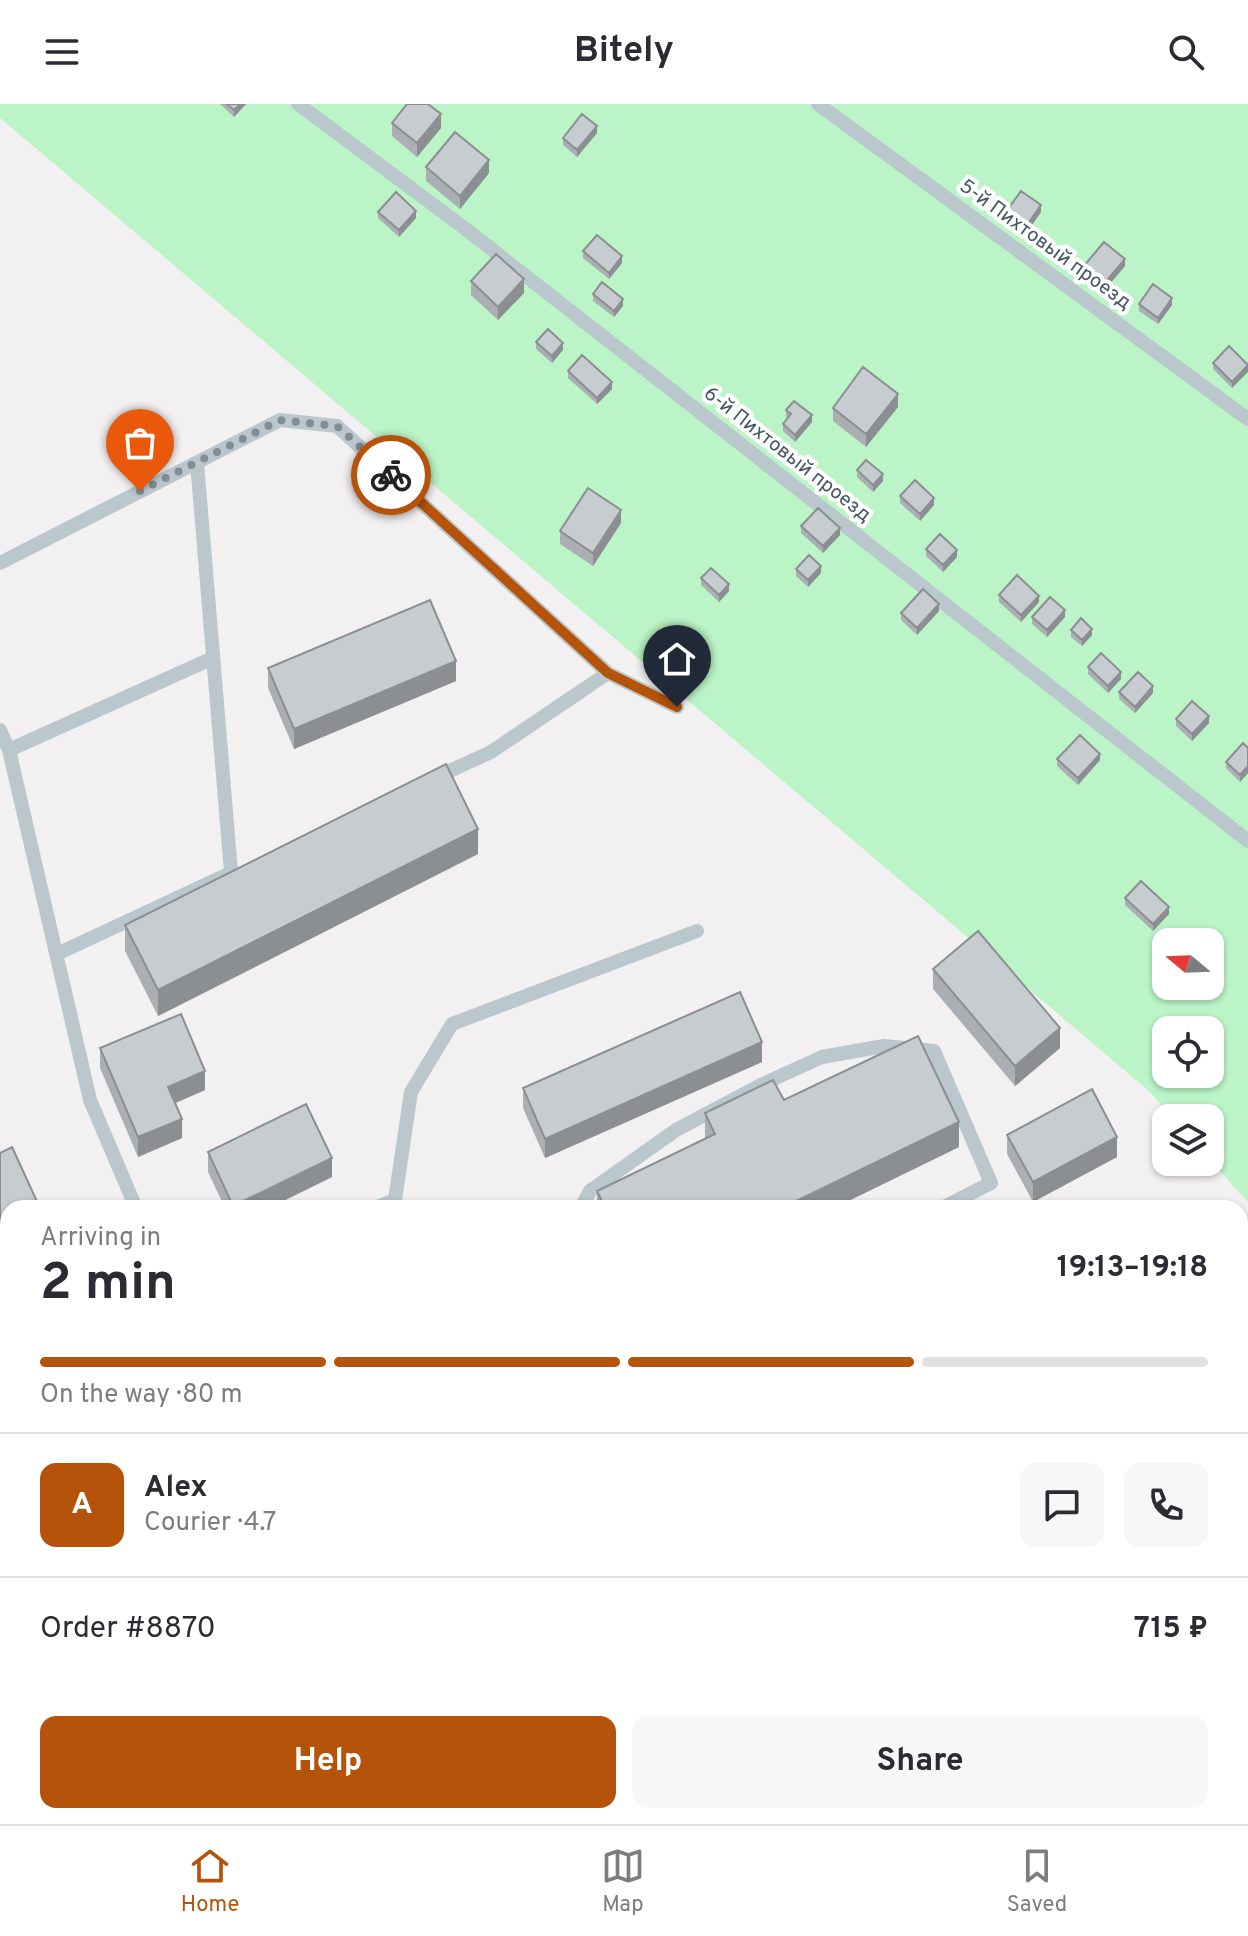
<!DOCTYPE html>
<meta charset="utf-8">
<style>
:root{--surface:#fff;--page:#f7f7f7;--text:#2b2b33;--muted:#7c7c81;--line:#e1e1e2;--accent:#b45309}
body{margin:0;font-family:Overpass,sans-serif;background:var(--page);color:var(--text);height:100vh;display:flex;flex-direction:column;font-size:30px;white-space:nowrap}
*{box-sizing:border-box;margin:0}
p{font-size:26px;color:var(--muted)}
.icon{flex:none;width:44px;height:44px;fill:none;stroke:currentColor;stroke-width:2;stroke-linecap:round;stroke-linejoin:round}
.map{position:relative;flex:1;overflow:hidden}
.sheet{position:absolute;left:0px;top:1096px;width:1248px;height:624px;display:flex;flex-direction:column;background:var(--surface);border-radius:24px 24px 0 0;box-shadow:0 2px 6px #0004}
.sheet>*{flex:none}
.needle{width:52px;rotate:289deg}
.tools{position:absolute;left:1152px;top:824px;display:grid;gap:16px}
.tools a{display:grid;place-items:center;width:72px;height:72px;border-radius:16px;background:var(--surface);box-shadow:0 2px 6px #0004;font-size:40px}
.pin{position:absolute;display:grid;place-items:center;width:68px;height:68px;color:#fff;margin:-82px -34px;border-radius:50% 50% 50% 0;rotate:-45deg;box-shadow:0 0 8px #0007}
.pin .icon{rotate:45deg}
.courier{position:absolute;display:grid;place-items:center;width:80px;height:80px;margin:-40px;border:6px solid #b45309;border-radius:50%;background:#fff;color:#222;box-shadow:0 2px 10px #0007}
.overview em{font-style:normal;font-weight:700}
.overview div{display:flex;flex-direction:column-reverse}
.overview{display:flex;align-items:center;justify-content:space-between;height:136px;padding:0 40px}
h1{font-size:52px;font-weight:700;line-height:60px}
.bar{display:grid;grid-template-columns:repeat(4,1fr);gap:12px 8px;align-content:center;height:96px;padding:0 40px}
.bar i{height:10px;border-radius:6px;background:var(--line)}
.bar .active{background:var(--accent)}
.bar p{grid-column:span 4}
.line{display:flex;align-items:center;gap:20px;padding:0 40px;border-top:2px solid var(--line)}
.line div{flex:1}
.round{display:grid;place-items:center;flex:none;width:84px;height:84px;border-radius:16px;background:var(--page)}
.button{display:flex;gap:16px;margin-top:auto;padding:16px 40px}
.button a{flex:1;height:92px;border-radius:16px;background:var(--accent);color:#fff;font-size:32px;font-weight:700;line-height:92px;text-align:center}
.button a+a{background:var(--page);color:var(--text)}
header{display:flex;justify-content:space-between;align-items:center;height:104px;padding:0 40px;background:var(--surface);font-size:36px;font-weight:700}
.dock{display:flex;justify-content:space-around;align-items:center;height:112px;border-top:2px solid var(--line);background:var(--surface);font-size:22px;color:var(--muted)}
.dock a{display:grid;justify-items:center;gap:4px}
.dock .active{color:var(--accent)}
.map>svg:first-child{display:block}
.green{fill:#bbf4c7;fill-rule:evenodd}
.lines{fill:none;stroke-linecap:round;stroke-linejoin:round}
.service{stroke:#bac8ce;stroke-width:14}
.wall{fill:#abafb3}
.shaded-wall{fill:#8b8f92}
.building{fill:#c7ccd0;stroke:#8b8f92;stroke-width:2}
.done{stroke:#838d93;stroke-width:8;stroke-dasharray:0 14.4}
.route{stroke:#b45309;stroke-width:10}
.labels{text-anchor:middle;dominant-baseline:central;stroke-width:8;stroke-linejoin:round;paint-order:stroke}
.street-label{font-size:20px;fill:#465860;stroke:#fff}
</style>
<header><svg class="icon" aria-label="menu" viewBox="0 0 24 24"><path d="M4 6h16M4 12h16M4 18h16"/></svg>Bitely<svg class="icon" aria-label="search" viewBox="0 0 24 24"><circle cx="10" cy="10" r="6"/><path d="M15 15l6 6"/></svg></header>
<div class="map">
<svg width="1248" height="1720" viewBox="0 0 1248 1720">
<rect width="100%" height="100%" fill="#f3f0f1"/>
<path class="green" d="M0 0H1248V1098L1210 1056V1014H1173L1149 987 0 14ZM1166 838H1210V882H1166ZM1166 926H1210V970H1166Z"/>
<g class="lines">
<path class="service" d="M298 0 463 123 1248 737
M818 0 1248 315
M197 359 231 768
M0 459 280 316 337 322 608 569
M0 626 9 646 90 996 136 1104
M9 646 213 554
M432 675 491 648 608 569 677 603
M57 850 224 772
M395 1096 411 988 452 920 697 827
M375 1104 395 1096 397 1104
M581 1104 590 1087 676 1026 763 980 822 953 884 942 934 947 991 1079 942 1104
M1240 1382 1248 1378
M0 1670 8 1690
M1240 1691 1248 1687
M165 1712 171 1720
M403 1712 407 1720
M977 1712 982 1720
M1166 1720 1192 1712"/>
</g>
<path class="wall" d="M220 0H246L234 13Z
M392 19 441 24 417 53 392 32Z
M597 29 577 53 563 41V34Z
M426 63 489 69 460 105 426 77Z
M378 108 416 114 399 133 378 114Z
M1041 108 1025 131 1005 116V109Z
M583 147 622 159 609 175 583 154Z
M1125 162 1103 188 1083 170V163Z
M471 177 524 189 498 216 471 191Z
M593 190 623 202 614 213 593 197Z
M1139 200 1172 201 1158 220 1139 207Z
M536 238 563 246 552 259 536 245Z
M1213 259 1248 261 1232 284 1213 265Z
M568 267 612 285 597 300 568 274Z
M898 303 866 343 833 317V304Z
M786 306 812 318 795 338 783 327V320L788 314 786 313Z
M857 366 883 377 873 388 857 373Z
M900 392 934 401 920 417 900 399Z
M621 419 593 462 560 440V427Z
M801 422 840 431 823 449 801 429Z
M926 445 957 453 943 468 926 452Z
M796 465 821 469 808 483 796 472Z
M701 474 729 487 719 498 701 481Z
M999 491 1039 498 1021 518 999 498Z
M939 507 917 531 901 516V509Z
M1032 513H1065L1047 533 1032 520Z
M1071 526 1092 531 1082 542 1071 533Z
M1088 563 1121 575 1108 589 1088 570Z
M268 564 456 577 294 645 268 584Z
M1119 588 1153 589 1135 609 1119 595Z
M1176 615 1209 619 1192 637 1176 622Z
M1248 644V669L1240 678 1226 664V658Z
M1057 655 1100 656 1078 681 1057 662Z
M478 750 158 912 125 847V821Z
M1125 794 1169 810 1153 827 1125 801Z
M933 865 1060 944 1015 982 933 885Z
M100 944 205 986 176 999 182 1034 138 1053 100 964Z
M762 958 545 1054 523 1004V984Z
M784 996 959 1043 834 1104H597V1087L705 1034V1009Z
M1007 1031 1117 1053 1033 1098 1007 1050Z
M208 1048 332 1073 269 1104H225L208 1068Z
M8 1148V1189L0 1165V1151Z
M251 1712H364L366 1720H252Z
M730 1712H832L837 1720H735Z"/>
<path class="shaded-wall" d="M240 0H246L234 13V6Z
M441 10V24L417 53V39Z
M597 22V29L577 53V46Z
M489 56V69L460 105V92Z
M1041 101V108L1025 131V124Z
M416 107V114L399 133V126Z
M622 152V159L609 175V169Z
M1125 155V162L1103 188V181Z
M524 175V189L498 216V203Z
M1172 194V201L1158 220V214Z
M623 195V202L614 213V207Z
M563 239V246L552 259V252Z
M1248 261V268L1232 284V278Z
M612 278V285L597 300V294Z
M898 290V303L866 343V330Z
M812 311V318L795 338V331Z
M883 370V377L873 388V381Z
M934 394V401L920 417V410Z
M621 406V419L593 462V449Z
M840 424V431L823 449V442Z
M957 446V453L943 468V461Z
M821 462V469L808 483V476Z
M729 480V487L719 498V491Z
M1039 492V498L1021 518V511Z
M939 500V507L917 531V524Z
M1065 506V513L1047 533V526Z
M1092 525V531L1082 542V536Z
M456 557V577L294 645V625Z
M1121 568V575L1108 589V582Z
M1153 582V589L1135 609V603Z
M1209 612V619L1192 637V630Z
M1100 650V656L1078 681V674Z
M1248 662V669L1240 678V671Z
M478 725V750L158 912V886Z
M1169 803V810L1153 827V820Z
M1060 924V944L1015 982V962Z
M762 938V958L545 1054V1035Z
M205 967V986L168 1002V983Z
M182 1015V1034L138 1053V1033Z
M959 1018V1043L834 1104H782Z
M1117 1033V1053L1033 1098V1078Z
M332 1054V1073L269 1104H233V1102Z
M8 1124V1144L0 1148V1128Z
M666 1712H675L666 1717Z"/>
<path class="building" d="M227 0H240L234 6Z
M407 0H428L441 10 417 39 392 19Z
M582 10 597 22 577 46 563 34Z
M455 28 489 56 460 92 426 63Z
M1021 87 1041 101 1025 124 1005 109Z
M396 88 416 107 399 126 378 108Z
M597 131 622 152 609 169 583 147Z
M1104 138 1125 155 1103 181 1083 163Z
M496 150 524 175 498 203 471 177Z
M602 178 623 195 614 207 593 190Z
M1153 180 1172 194 1158 214 1139 200Z
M548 225 563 239 552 252 536 238Z
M1229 242 1248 261 1232 278 1213 259Z
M582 251 612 278 597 294 568 267Z
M863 263 898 290 866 330 833 304Z
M794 297 812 311 795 331 783 320 791 310 786 306Z
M866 356 883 370 873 381 857 366Z
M915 376 934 394 920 410 900 392Z
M588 384 621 406 593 449 560 427Z
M818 404 840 424 823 442 801 422Z
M940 430 957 446 943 461 926 445Z
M809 451 821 462 808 476 796 465Z
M711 464 729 480 719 491 701 474Z
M1017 471 1039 492 1021 511 999 491Z
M923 485 939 500 917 524 901 509Z
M1050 493 1065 506 1047 526 1032 513Z
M430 496 456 557 294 625 268 564Z
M1081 514 1092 525 1082 536 1071 526Z
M1101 549 1121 568 1108 582 1088 563Z
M1138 568 1153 582 1135 603 1119 588Z
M1192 597 1209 612 1192 630 1176 615Z
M1080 631 1100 650 1078 674 1057 655Z
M1243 639 1248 644V662L1240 671 1226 658Z
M446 660 478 725 158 886 125 821Z
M1141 777 1169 803 1153 820 1125 794Z
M978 827 1060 924 1015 962 933 865Z
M740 888 762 938 545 1035 523 984Z
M181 910 205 967 168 983 182 1015 138 1033 100 944Z
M918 932 959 1018 782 1104H605L597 1087 715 1030 705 1009 773 976 784 996Z
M1092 985 1117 1033 1033 1078 1007 1031Z
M306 1000 332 1054 233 1102 208 1048Z
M12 1043 40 1104H8V1124L0 1128V1049Z
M8 1148V1175L0 1152Z
M258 1712H364L366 1718 362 1720H261Z
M745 1712H832L837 1720H749Z"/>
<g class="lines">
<path class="done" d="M140 387 280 316 337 322 391 371"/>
<path class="route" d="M391 371 608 569 677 603"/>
</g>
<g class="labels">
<g class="street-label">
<text transform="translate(1045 141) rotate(36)">5-й Пихтовый проезд</text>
<text transform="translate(787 351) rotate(38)">6-й Пихтовый проезд</text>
</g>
</g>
</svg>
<div class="tools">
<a><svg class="needle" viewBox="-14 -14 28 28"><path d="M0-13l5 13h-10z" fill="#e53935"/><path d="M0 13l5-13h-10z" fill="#7c7c81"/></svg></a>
<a><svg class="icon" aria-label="locate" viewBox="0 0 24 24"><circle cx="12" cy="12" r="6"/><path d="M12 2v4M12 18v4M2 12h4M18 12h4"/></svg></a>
<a><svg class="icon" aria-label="layers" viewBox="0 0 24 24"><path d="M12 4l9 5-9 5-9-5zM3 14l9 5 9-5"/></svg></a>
</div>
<div class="pin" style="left:140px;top:387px;background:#ea580c"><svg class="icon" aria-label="bag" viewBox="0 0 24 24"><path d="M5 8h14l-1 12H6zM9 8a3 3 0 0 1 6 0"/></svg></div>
<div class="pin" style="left:677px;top:603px;background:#1f2937"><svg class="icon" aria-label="home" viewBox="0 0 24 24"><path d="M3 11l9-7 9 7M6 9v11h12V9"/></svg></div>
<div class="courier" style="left:391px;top:371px"><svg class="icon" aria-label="bike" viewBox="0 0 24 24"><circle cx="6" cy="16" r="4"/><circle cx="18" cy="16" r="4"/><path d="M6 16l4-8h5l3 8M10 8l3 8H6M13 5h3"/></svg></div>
<section class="sheet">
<div class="overview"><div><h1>2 min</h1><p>Arriving in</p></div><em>19:13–19:18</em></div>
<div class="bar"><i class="active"></i><i class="active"></i><i class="active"></i><i></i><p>On the way · 80 m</p></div>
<div class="line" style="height:144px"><b class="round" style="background:var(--accent);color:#fff">A</b><div><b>Alex</b><p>Courier · 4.7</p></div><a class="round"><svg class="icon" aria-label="chat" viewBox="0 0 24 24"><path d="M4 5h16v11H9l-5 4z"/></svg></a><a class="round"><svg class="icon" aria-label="phone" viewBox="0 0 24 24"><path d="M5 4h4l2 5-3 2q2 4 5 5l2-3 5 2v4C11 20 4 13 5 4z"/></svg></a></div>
<div class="line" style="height:104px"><div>Order #8870</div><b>715 ₽</b></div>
<div class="button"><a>Help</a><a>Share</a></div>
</section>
</div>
<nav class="dock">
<a class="active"><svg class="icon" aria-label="home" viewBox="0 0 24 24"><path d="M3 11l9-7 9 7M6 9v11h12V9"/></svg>Home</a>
<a><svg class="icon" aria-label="map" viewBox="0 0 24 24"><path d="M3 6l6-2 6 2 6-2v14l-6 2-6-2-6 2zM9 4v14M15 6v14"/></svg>Map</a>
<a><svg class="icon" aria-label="saved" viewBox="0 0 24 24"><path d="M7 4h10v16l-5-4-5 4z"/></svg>Saved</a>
</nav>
